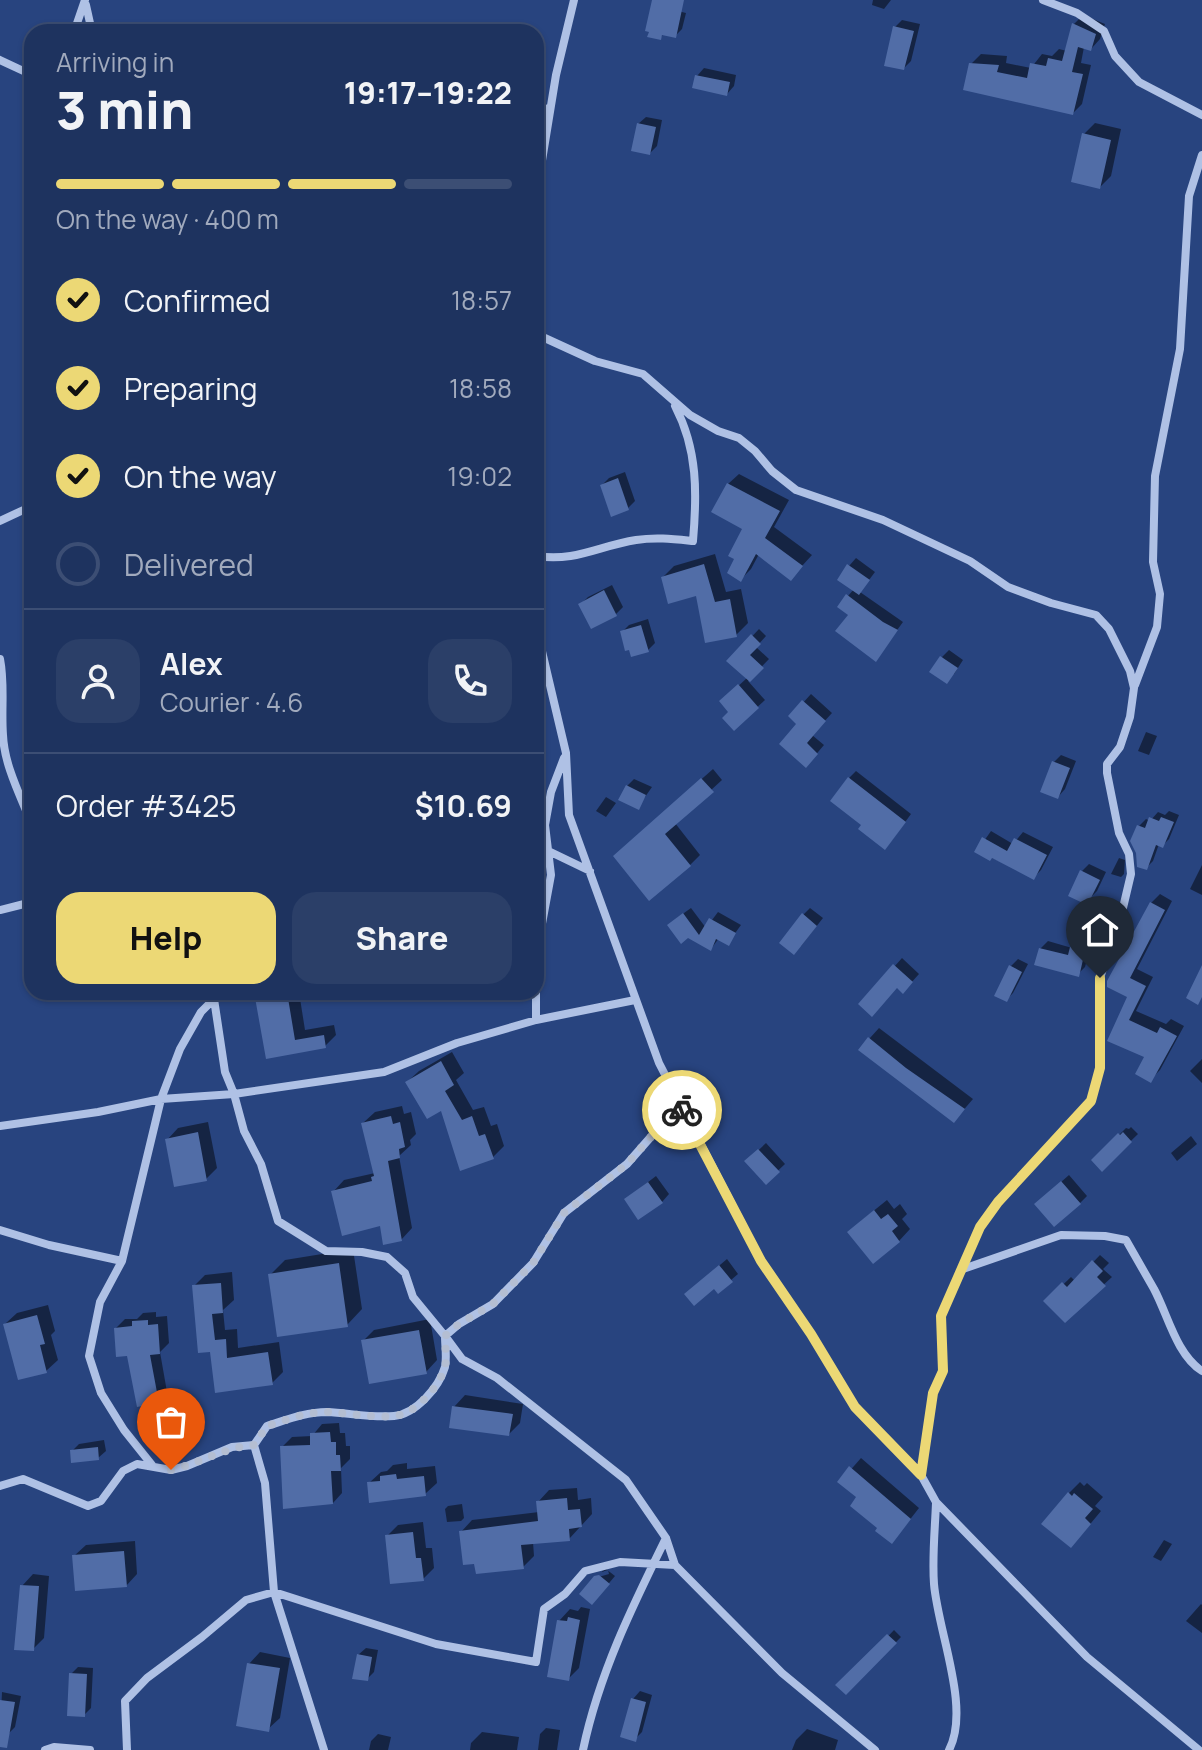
<!DOCTYPE html>
<meta charset="utf-8">
<style>
:root{--surface:#1e335f;--page:#2b3f68;--text:#f1f3f6;--muted:#a1aabd;--line:#3c4e74;--accent:#ecd875}
body{margin:0;font-family:Manrope,sans-serif;background:var(--page);color:var(--text);height:100vh;display:flex;flex-direction:column;font-size:30px;white-space:nowrap}
*{box-sizing:border-box;margin:0}
p{font-size:26px;color:var(--muted)}
.icon{flex:none;width:44px;height:44px;fill:none;stroke:currentColor;stroke-width:2;stroke-linecap:round;stroke-linejoin:round}
.map{position:relative;flex:1;overflow:hidden}
.panel{position:absolute;left:24px;top:24px;width:520px;height:976px;display:flex;flex-direction:column;background:var(--surface);border-radius:24px;box-shadow:0 2px 6px #0004,0 0 0 2px var(--line)}
.panel>*{flex:none}
.pin{position:absolute;display:grid;place-items:center;width:68px;height:68px;color:#fff;margin:-82px -34px;border-radius:50% 50% 50% 0;rotate:-45deg;box-shadow:0 0 8px #0007}
.pin .icon{rotate:45deg}
.courier{position:absolute;display:grid;place-items:center;width:80px;height:80px;margin:-40px;border:6px solid #ecd875;border-radius:50%;background:#fff;color:#222;box-shadow:0 2px 10px #0007}
.overview em{font-style:normal;font-weight:800}
.overview div{display:flex;flex-direction:column-reverse}
.overview{display:flex;align-items:center;justify-content:space-between;height:136px;padding:0 32px}
h1{font-size:52px;font-weight:800;line-height:60px}
.bar{display:grid;grid-template-columns:repeat(4,1fr);gap:12px 8px;align-content:center;height:96px;padding:0 32px}
.bar i{height:10px;border-radius:6px;background:var(--line)}
.bar .selected{background:var(--accent)}
.bar p{grid-column:span 4}
.line{display:flex;align-items:center;gap:20px;padding:0 32px;border-top:2px solid var(--line)}
.line div{flex:1}
.round{display:grid;place-items:center;flex:none;width:84px;height:84px;border-radius:24px;background:var(--page)}
ol{padding:0 32px;list-style:none}
li{display:flex;align-items:center;gap:24px;height:88px}
li p{margin-inline-start:auto}
li .icon{padding:8px;border-radius:50%;background:var(--accent);color:#111;stroke-width:4}
li:last-child{color:var(--muted)}
li i{width:44px;height:44px;border:4px solid var(--line);border-radius:50%}
.button{display:flex;gap:16px;margin-top:auto;padding:16px 32px}
.button a{flex:1;height:92px;border-radius:24px;background:var(--accent);color:#111;font-size:32px;font-weight:800;line-height:92px;text-align:center}
.button a+a{background:var(--page);color:var(--text)}
.map>svg:first-child{display:block}
.shadow{fill:#0007}
.building{fill:#516da7}
.lines{fill:none;stroke-linecap:round;stroke-linejoin:round}
.minor{stroke:#afc1e5;stroke-width:8}
.done{stroke:#b4bed2;stroke-width:8;stroke-dasharray:0 14.4}
.route{stroke:#ecd875;stroke-width:10}
</style>
<div class="map">
<svg width="1202" height="1750" viewBox="0 0 1202 1750">
<rect width="100%" height="100%" fill="#28447f"/>
<path class="shadow" d="M873 0H891L884 9 872 5Z
M658 6 686 13 682 29 675 36 664 33 660 38Z
M1083 15 1105 24 1100 39 1091 49 1084 47 1081 63 1091 65 1082 104 1073 113 971 64 981 54 1007 56 1006 63 1031 68 1042 54 1052 56 1059 49 1067 51 1074 24Z
M902 20 920 24 911 61 904 68 895 27Z
M704 68 736 75 734 86 727 94 697 76Z
M646 117 662 120 657 146 650 153 638 124Z
M1095 123 1121 129 1111 176 1100 187 1084 134Z
M625 472 635 501 628 508 602 485 609 478Z
M739 474 789 500 774 527 812 555 791 578 759 554 751 569 741 579 745 528 728 484Z
M715 554 726 592 741 589 748 623 736 635 697 593 663 577 674 566Z
M856 558 875 572 860 592 903 622 876 659 851 615 848 596 854 589 849 566Z
M612 585 623 607 616 614 581 604 588 597Z
M648 619 655 643 648 650 622 632 629 625Z
M759 629 766 636 756 647 769 659 748 681 765 700 734 728 731 712 722 701 748 677 729 661Z
M949 650 963 660 954 674 942 657Z
M811 694 832 713 812 735 824 745 813 758 799 723 791 716Z
M1146 732 1157 736 1149 755 1138 751Z
M1061 755 1076 761 1065 789 1058 797 1054 762Z
M713 769 722 780 675 823 700 855 690 865 626 846Z
M856 771 911 814 892 840 864 825 849 778Z
M634 779 652 787 638 807 627 786Z
M606 797 616 803 606 817 596 811Z
M1169 811 1179 815 1169 839 1162 846 1159 844 1153 861 1146 868 1138 852 1139 826 1146 819 1150 821 1158 812 1165 815Z
M991 831 1013 844 1023 832 1053 847 1041 870 1034 877 977 851Z
M1119 858 1125 860 1124 874 1121 877 1111 874Z
M1089 864 1106 872 1097 891 1090 898 1082 871Z
M1202 865V895L1190 889Z
M1160 894 1172 901 1137 969 1153 977 1136 1011 1166 1024 1171 1019 1184 1026 1160 1070 1152 1078 1147 1056 1110 1040 1129 996 1109 985 1151 903Z
M691 908 706 928 718 912 741 925 728 943 719 938 711 949 677 918Z
M810 908 823 918 801 946 803 915Z
M1079 940 1091 944 1085 967 1078 974 1040 949 1048 941 1072 948Z
M902 958 919 974 910 984 898 986 861 1004Z
M1018 959 1028 964 1013 993 1006 1000 1011 966Z
M256 992H299L305 1030 334 1025 336 1035 325 1046 267 1056Z
M879 1028 973 1099 954 1121 860 1049Z
M452 1052 464 1073 456 1080 473 1110 484 1107 491 1126 497 1124 504 1146 493 1157 443 1108 407 1082 419 1071Z
M1202 1059V1083L1190 1071Z
M402 1106 404 1114 411 1112 416 1134 410 1140 411 1145 399 1156 412 1228 401 1240 381 1223 333 1192 344 1180 375 1173 363 1123 375 1112Z
M208 1122 217 1168 206 1179 167 1140 178 1128Z
M1131 1127 1138 1134 1102 1169 1094 1160 1126 1128 1129 1129Z
M1191 1136 1197 1144 1177 1161 1171 1153Z
M766 1143 785 1164 766 1182 747 1161Z
M1069 1175 1087 1196 1080 1203 1044 1197Z
M656 1176 669 1194 662 1202 626 1199Z
M887 1200 894 1209 900 1204 907 1214 902 1219 910 1229 899 1241 861 1221Z
M353 1249 362 1309 347 1325 270 1275 285 1260Z
M1100 1255 1109 1263 1103 1269 1112 1277 1065 1320 1046 1301 1071 1277 1075 1281Z
M727 1259 738 1274 731 1280 715 1287H694Z
M232 1272 234 1300 223 1310 225 1330 237 1329 238 1348 279 1342 283 1372 272 1383 212 1350 194 1286 205 1275Z
M48 1305 55 1331 51 1335 58 1360 46 1371 5 1324 17 1313Z
M156 1312V1317L167 1316 169 1343 160 1352 167 1392 158 1401 116 1328 125 1319H137L143 1313Z
M430 1319 437 1360 426 1372 363 1341 374 1330Z
M465 1395 523 1404 520 1423 509 1434 454 1407Z
M339 1423 340 1433H345L346 1446H350V1459L341 1468 342 1493 333 1503 282 1447 292 1437 312 1436 322 1424Z
M104 1440 106 1451 98 1458 72 1451 79 1444Z
M861 1458 919 1508 901 1531 880 1528 859 1497 840 1482Z
M407 1463V1469L435 1466 437 1483 425 1494 369 1483 381 1472 387 1471 393 1465Z
M1080 1482 1084 1486 1087 1483 1103 1497 1095 1506 1101 1511 1082 1534 1069 1493Z
M577 1488 578 1500 591 1498 592 1514 569 1539 533 1542 534 1556 523 1567 461 1532 472 1520 539 1512 538 1502 549 1490Z
M462 1504 464 1518 461 1521 447 1522 445 1509 448 1506Z
M423 1522 426 1548H432L434 1568 423 1579 387 1536 398 1525Z
M1164 1540 1172 1544 1161 1561 1153 1557Z
M135 1541 137 1574 126 1586 74 1556 86 1545Z
M606 1569 615 1576 599 1595 595 1578 609 1574 608 1570 601 1572Z
M33 1574 49 1576 44 1638 33 1649 22 1586Z
M1201 1604 1202 1605V1633L1186 1621Z
M581 1607 590 1609 579 1668 568 1679 559 1621 570 1609 578 1611Z
M894 1630 901 1637 846 1693 855 1671Z
M366 1648 378 1650 374 1672 367 1679 358 1655Z
M260 1652 290 1658 280 1718 268 1729 249 1664Z
M78 1667 93 1668 91 1708 84 1715 71 1674Z
M640 1691 652 1695 642 1732 635 1739 633 1699Z
M2 1692 21 1696 15 1727 8 1734 0 1732Z
M546 1728 560 1730 557 1750H538L540 1734Z
M807 1729 838 1740 835 1750H792L796 1740Z
M482 1732 519 1737 517 1750H470L471 1743Z
M378 1734 391 1737 388 1750H369L371 1741Z"/>
<path class="building" d="M652 0H684L676 38 662 35 661 40 647 37 649 32 645 31Z
M1072 23 1096 34 1091 51 1078 47 1072 72 1083 74 1073 115 963 90 969 63 999 65 997 72 1027 78 1030 63 1046 66 1048 58 1062 61Z
M893 26 914 31 904 70 884 66Z
M695 75 730 82 727 96 692 88Z
M637 123 656 127 650 155 631 151Z
M1082 133 1111 140 1100 189 1071 182Z
M618 478 629 510 611 517 600 485Z
M727 483 780 511 765 538 803 566 791 581 756 554 741 582 727 573 734 559 728 556 742 529 711 512Z
M704 564 715 602 730 599 737 637 705 643 696 596 668 604 661 577Z
M847 564 870 580 859 595 837 580Z
M604 590 617 616 591 629 578 604Z
M846 594 883 622 898 630 876 662 835 631 848 615 837 607Z
M641 625 649 652 631 657 629 650 625 651 620 631Z
M751 634 761 644 750 655 764 668 750 682 726 661Z
M940 656 958 668 947 684 929 672Z
M738 684 759 708 734 731 722 718 728 712 719 701Z
M802 700 826 721 807 743 818 754 806 768 779 744 796 724 788 716Z
M1052 761 1070 768 1058 799 1040 792Z
M848 777 906 822 885 850 858 829 861 825 830 801Z
M701 778 714 792 665 834 691 866 649 901 613 856Z
M626 785 646 795 639 810 618 800Z
M1149 817 1159 821 1161 817 1174 822 1163 848 1156 845 1147 870 1137 867 1136 853 1130 841 1137 825 1145 828Z
M982 837 1007 851 1014 838 1047 855 1034 880 992 858 990 861 974 852Z
M1080 870 1100 880 1090 900 1088 899 1085 904 1068 896Z
M1150 902 1165 910 1130 978 1146 986 1129 1020 1157 1033 1160 1027 1177 1036 1151 1083 1135 1074 1144 1057 1107 1041 1127 997 1107 987V981Z
M683 913 699 935 709 918 736 933 729 946 716 939 711 951 688 938 681 944 667 925Z
M802 913 817 926 794 955 779 943Z
M1070 947 1085 951 1079 977 1034 965 1039 948 1068 955Z
M893 964 913 982 903 994 897 988 872 1017 858 1004Z
M1009 965 1022 972 1007 1002 994 996Z
M1202 965V997L1198 1005 1186 998Z
M254 992H287L295 1040 324 1035 326 1048 266 1059Z
M868 1037 906 1068 965 1109 954 1123 858 1050Z
M441 1061 454 1085 445 1091 462 1120 472 1116 479 1136 485 1134 494 1159 460 1171 441 1111 427 1119 405 1082Z
M391 1116 393 1124 400 1122 405 1147 399 1149 400 1158 388 1161 402 1241 383 1245 380 1226 342 1236 331 1191 372 1181 371 1177 374 1176 361 1123Z
M198 1132 207 1181 174 1187 165 1139Z
M1123 1132 1132 1142 1102 1172 1091 1160 1118 1133 1120 1135Z
M758 1149 780 1172 766 1185 744 1161Z
M1061 1181 1081 1204 1054 1227 1034 1204Z
M648 1182 663 1203 638 1220 624 1199Z
M874 1210 881 1219 888 1214 898 1226 892 1231 900 1242 873 1264 847 1232Z
M1092 1260 1103 1271 1097 1277 1106 1286 1065 1323 1043 1301 1062 1282 1067 1287Z
M339 1263 348 1327 277 1337 268 1274Z
M719 1265 733 1282 718 1294 714 1289 694 1306 684 1294Z
M221 1283 223 1313 212 1314 215 1340 226 1339 227 1358 268 1352 273 1385 215 1393 210 1352 198 1353 192 1285Z
M37 1315 45 1344 40 1345 47 1373 18 1380 3 1324Z
M148 1320V1325L158 1324 160 1354 150 1355 159 1403 137 1407 127 1356 116 1357 114 1328 132 1326V1321Z
M419 1330 427 1374 369 1384 361 1340Z
M452 1406 513 1414 509 1436 449 1428Z
M330 1432 331 1442H336V1455H340L341 1471H331L333 1504 283 1509 280 1446 310 1445V1433Z
M98 1447 99 1460 71 1463 70 1450Z
M849 1466 911 1519 892 1544 875 1531 877 1528 850 1506 856 1497 837 1482Z
M396 1474 397 1479 424 1476 426 1496 369 1503 367 1482 380 1481V1476Z
M1068 1492 1072 1496 1074 1493 1093 1509 1085 1518 1091 1524 1071 1548 1041 1524Z
M567 1498 568 1510 580 1509 582 1527 569 1529 570 1541 521 1545 524 1569 476 1574 474 1564 463 1565 459 1531 538 1521 536 1501Z
M413 1532 416 1558H421L424 1581 390 1584 385 1535Z
M124 1551 127 1587 75 1591 72 1555Z
M599 1575 610 1584 592 1605 579 1594 594 1576Z
M20 1585 39 1586 34 1651 14 1650Z
M568 1617 580 1620 569 1681 547 1677 557 1620 567 1621Z
M887 1634 897 1643 846 1695 835 1685Z
M357 1654 372 1657 368 1681 352 1679Z
M247 1663 280 1668 269 1732 236 1726Z
M69 1673 87 1674 85 1717 67 1716Z
M631 1698 646 1702 636 1742 620 1737Z
M0 1700 15 1702 7 1748 0 1747Z"/>
<g class="lines">
<path class="minor" d="M1043 0 1077 13 1104 31 1115 56 1139 82 1202 115
M86 5 92 32
M74 32 85 0
M0 60 32 75
M536 116 550 107
M536 197 556 75 574 0
M536 334 595 361 643 374 690 415 718 431 739 438 755 451 772 471 796 490 883 520 970 561 1008 587 1051 603 1096 615 1109 629 1130 671 1134 688 1130 717 1120 747 1107 764V773L1119 833 1129 854 1131 874 1122 912 1100 978V1068L1091 1101 998 1202 980 1227 941 1316 943 1371 933 1393 921 1475
M0 521 32 506
M536 556C576 562 598 546 636 540 656 537 673 539 693 541 697 494 698 450 675 406
M536 626 566 753 569 815 659 1063 761 1261 811 1334 855 1407 921 1475 936 1502 1087 1657 1199 1750
M0 659C5 684 1 709 3 735 4 765 21 797 32 825
M1135 685 1157 627 1160 594 1153 562 1155 476 1180 349 1189 196 1202 155
M536 845 590 871
M0 910 32 902
M215 992 214 999 225 1072 234 1094 244 1131 261 1164 278 1221 326 1251 362 1252 387 1257 405 1273 413 1297 445 1336 459 1324 493 1304 533 1263 564 1213 627 1164 656 1131 683 1109
M536 1020V956L551 875 545 825 551 792 564 758
M0 1126 98 1112 161 1099 234 1094 384 1072 457 1043 536 1020 635 1000
M0 1230 49 1245 122 1261
M963 1269 1061 1235 1105 1236 1126 1240C1135 1256 1145 1273 1154 1289 1168 1315 1176 1354 1202 1371
M152 1465 124 1430 101 1393 89 1356 100 1302 122 1261 161 1099 180 1049 201 1012 214 999
M0 1486 23 1479 88 1506 101 1501 123 1471 137 1464 171 1470 187 1466 232 1447 254 1445
M936 1503C935 1529 932 1557 934 1584 938 1632 971 1708 949 1750
M45 1750 54 1747 90 1750
M127 1750 125 1701 147 1678 202 1637 246 1600 274 1592 436 1644 536 1662 544 1609 565 1594 585 1571 620 1562 675 1565
M324 1750 274 1592 265 1483 254 1445 267 1426C286 1420 306 1412 327 1412 349 1413 371 1418 394 1416 416 1414 439 1387 445 1367 447 1358 445 1346 445 1336L462 1359 497 1378 626 1480 666 1538 675 1565 782 1673 875 1750
M583 1750C599 1674 632 1607 666 1538"/>
</g>
<g class="lines">
<path class="done" d="M171 1470C201 1463 222 1448 254 1445L267 1426C286 1420 306 1412 326 1412 349 1413 371 1418 394 1416 416 1414 439 1387 445 1367 447 1358 445 1346 445 1336L459 1324 493 1304 533 1263 564 1213 627 1164 656 1131 682 1110"/>
<path class="route" d="M682 1110 761 1261 811 1334 855 1407 921 1475 933 1393 943 1371 941 1316 980 1227 998 1202 1091 1101 1100 1068V978"/>
</g>
</svg>
<div class="pin" style="left:171px;top:1470px;background:#ea580c"><svg class="icon" aria-label="bag" viewBox="0 0 24 24"><path d="M5 8h14l-1 12H6zM9 8a3 3 0 0 1 6 0"/></svg></div>
<div class="pin" style="left:1100px;top:978px;background:#1f2937"><svg class="icon" aria-label="home" viewBox="0 0 24 24"><path d="M3 11l9-7 9 7M6 9v11h12V9"/></svg></div>
<div class="courier" style="left:682px;top:1110px"><svg class="icon" aria-label="bike" viewBox="0 0 24 24"><circle cx="6" cy="16" r="4"/><circle cx="18" cy="16" r="4"/><path d="M6 16l4-8h5l3 8M10 8l3 8H6M13 5h3"/></svg></div>
<section class="panel">
<div class="overview"><div><h1>3 min</h1><p>Arriving in</p></div><em>19:17–19:22</em></div>
<div class="bar"><i class="selected"></i><i class="selected"></i><i class="selected"></i><i></i><p>On the way · 400 m</p></div>
<ol>
<li><svg class="icon" aria-label="check" viewBox="0 0 24 24"><path d="M5 12l5 5 9-10"/></svg>Confirmed<p>18:57</p></li>
<li><svg class="icon" aria-label="check" viewBox="0 0 24 24"><path d="M5 12l5 5 9-10"/></svg>Preparing<p>18:58</p></li>
<li><svg class="icon" aria-label="check" viewBox="0 0 24 24"><path d="M5 12l5 5 9-10"/></svg>On the way<p>19:02</p></li>
<li><i></i>Delivered</li>
</ol>
<div class="line" style="height:144px"><a class="round"><svg class="icon" aria-label="person" viewBox="0 0 24 24"><circle cx="12" cy="8" r="4"/><path d="M4 21q1-7 8-7t8 7"/></svg></a><div><b>Alex</b><p>Courier · 4.6</p></div><a class="round"><svg class="icon" aria-label="phone" viewBox="0 0 24 24"><path d="M5 4h4l2 5-3 2q2 4 5 5l2-3 5 2v4C11 20 4 13 5 4z"/></svg></a></div>
<div class="line" style="height:104px"><div>Order #3425</div><b>$10.69</b></div>
<div class="button"><a>Help</a><a>Share</a></div>
</section>
</div>
